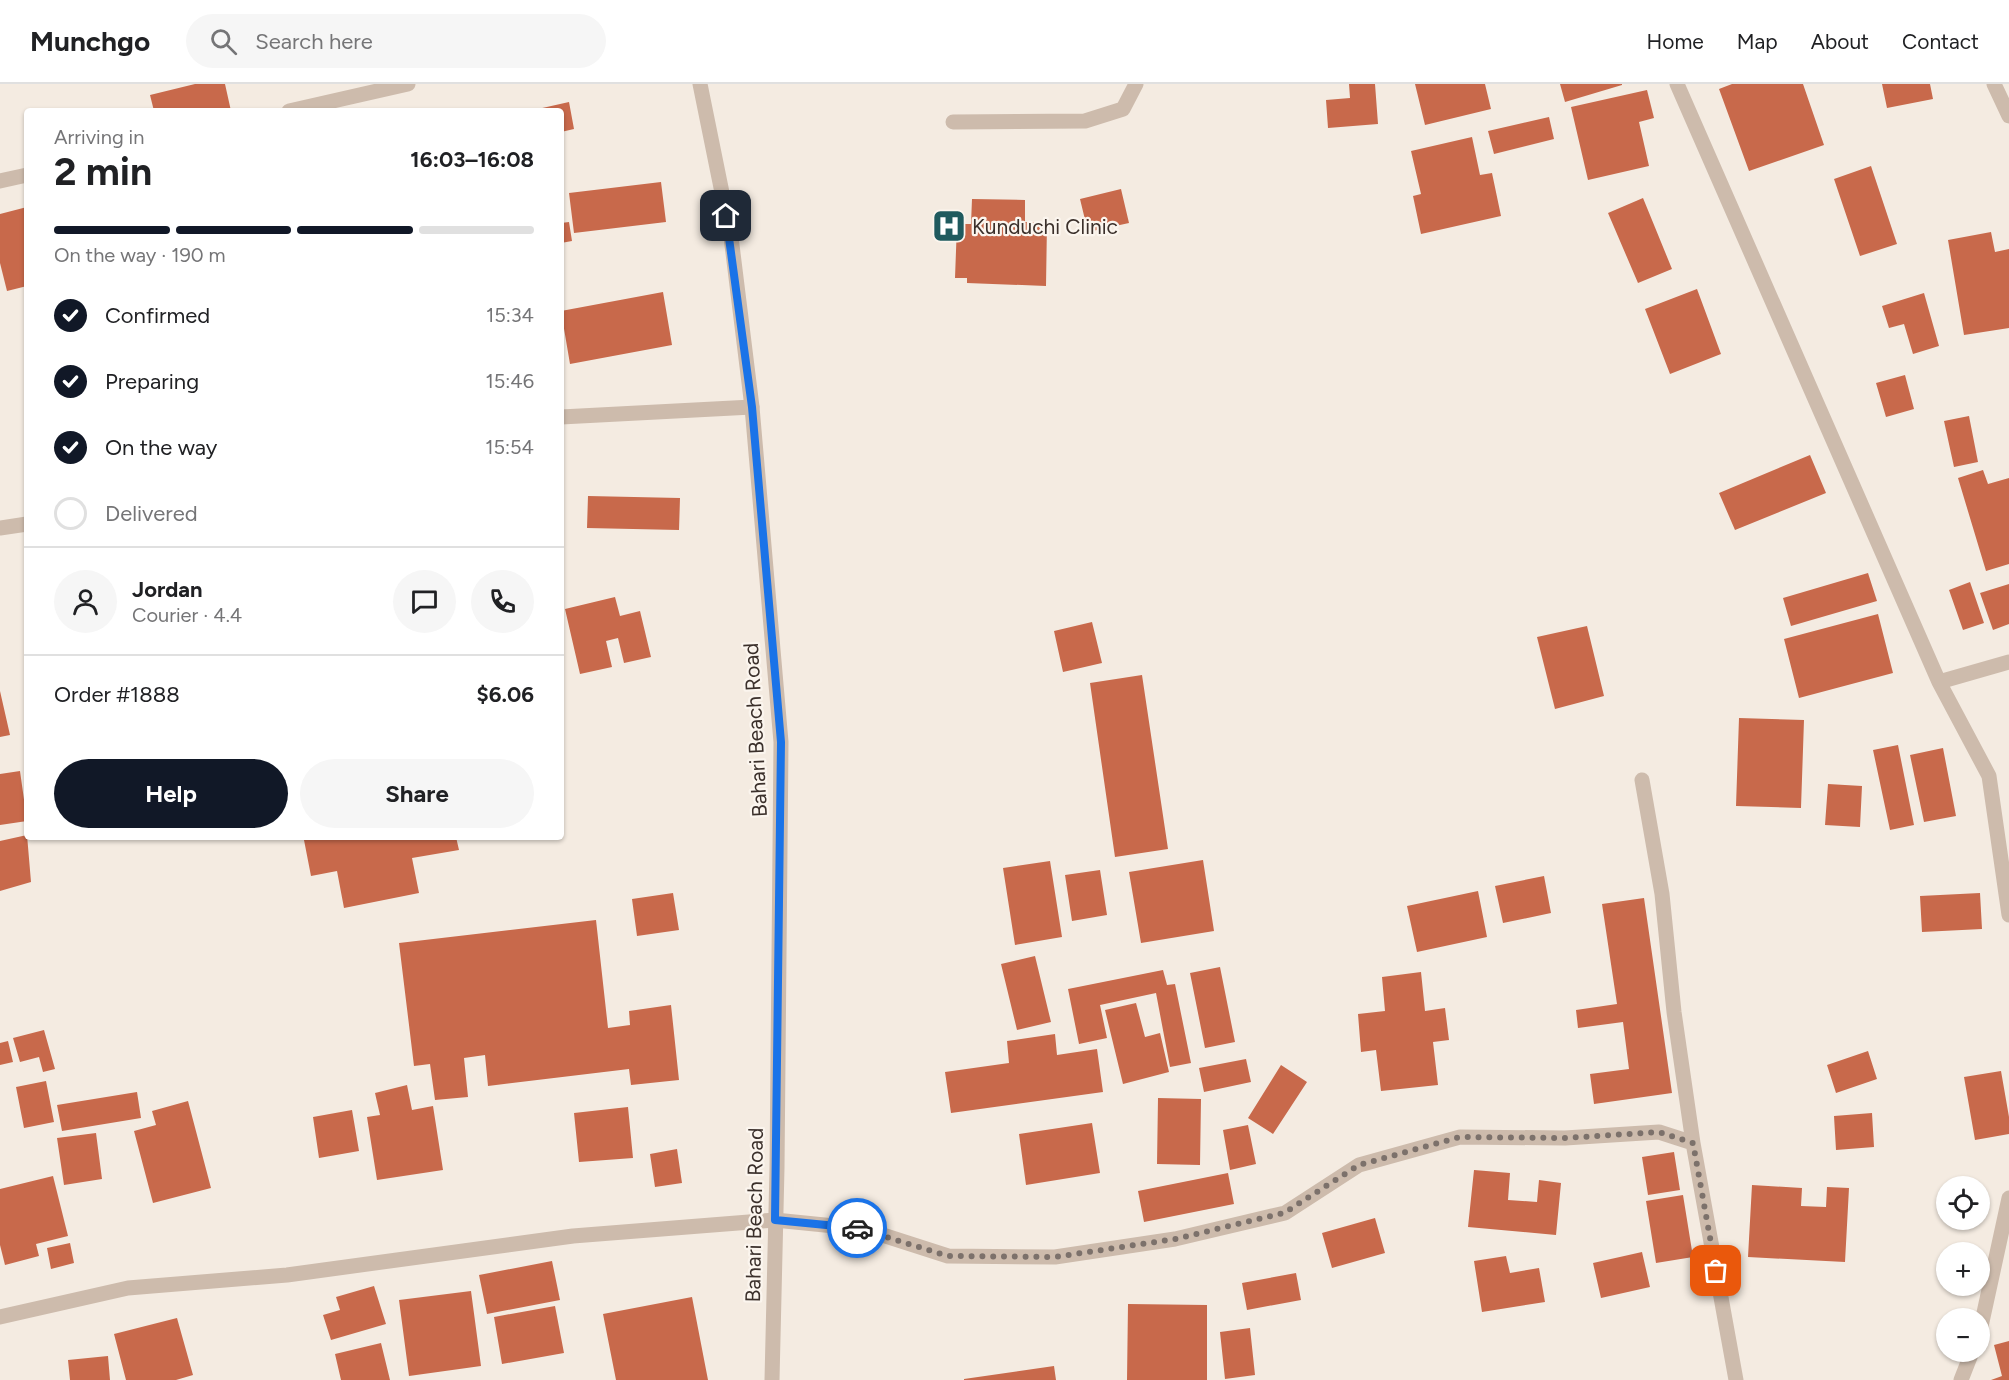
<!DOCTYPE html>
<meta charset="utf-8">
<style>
:root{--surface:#fff;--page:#f6f6f6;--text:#202124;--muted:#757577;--line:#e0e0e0;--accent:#111827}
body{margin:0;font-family:Figtree,sans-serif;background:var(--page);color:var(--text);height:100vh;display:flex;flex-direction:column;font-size:22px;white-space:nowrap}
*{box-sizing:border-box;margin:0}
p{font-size:20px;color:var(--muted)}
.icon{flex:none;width:33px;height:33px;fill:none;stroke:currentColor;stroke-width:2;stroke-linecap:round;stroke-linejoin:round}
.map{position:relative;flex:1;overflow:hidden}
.sheet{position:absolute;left:24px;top:24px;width:540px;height:732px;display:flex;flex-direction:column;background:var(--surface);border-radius:6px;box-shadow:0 2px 4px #0004}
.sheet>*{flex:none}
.fabs{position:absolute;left:1936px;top:1092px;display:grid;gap:12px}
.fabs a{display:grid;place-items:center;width:54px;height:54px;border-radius:50%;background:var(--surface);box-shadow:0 2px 4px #0004;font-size:30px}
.pin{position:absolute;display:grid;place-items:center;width:51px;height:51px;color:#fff;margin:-26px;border-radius:12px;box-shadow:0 3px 9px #0006}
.courier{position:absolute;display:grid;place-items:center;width:60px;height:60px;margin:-30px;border:4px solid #1a73e8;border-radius:50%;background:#fff;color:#222;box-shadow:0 2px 8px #0007}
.overview em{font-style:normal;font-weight:700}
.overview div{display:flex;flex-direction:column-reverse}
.overview{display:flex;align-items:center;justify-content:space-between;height:102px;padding:0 30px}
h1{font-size:39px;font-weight:700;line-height:45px}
.bar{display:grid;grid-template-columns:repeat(4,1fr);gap:9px 6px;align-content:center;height:72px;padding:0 30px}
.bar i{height:8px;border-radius:4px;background:var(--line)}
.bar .on{background:var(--accent)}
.bar p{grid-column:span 4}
.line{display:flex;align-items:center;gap:15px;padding:0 30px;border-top:2px solid var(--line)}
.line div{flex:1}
.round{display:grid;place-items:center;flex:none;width:63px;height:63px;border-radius:32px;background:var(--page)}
ol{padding:0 30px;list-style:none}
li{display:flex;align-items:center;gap:18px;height:66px}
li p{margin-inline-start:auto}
li .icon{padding:6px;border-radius:50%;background:var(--accent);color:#fff;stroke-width:4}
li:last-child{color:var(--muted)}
li i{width:33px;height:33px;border:3px solid var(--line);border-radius:50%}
.button{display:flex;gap:12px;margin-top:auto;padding:12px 30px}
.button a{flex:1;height:69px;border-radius:36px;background:var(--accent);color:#fff;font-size:24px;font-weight:700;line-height:69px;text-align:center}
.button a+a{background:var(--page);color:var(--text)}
header{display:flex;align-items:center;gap:36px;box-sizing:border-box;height:84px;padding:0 30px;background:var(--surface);border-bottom:2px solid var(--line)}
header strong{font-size:28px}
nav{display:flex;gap:33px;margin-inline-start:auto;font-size:21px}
.search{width:420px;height:54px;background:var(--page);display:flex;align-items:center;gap:15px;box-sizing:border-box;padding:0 21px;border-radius:33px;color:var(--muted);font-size:22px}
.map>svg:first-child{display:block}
.building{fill:#c8694b}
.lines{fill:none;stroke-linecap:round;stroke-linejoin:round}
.minor{stroke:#cdbbac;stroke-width:15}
.tertiary{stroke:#cdbbac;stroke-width:15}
.done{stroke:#7c716b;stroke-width:6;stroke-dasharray:0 10.8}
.route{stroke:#1a73e8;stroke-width:8}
.labels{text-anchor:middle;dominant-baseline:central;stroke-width:4.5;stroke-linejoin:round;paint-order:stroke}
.poi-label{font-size:21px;fill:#3b302b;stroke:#fbf5ee;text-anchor:start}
.street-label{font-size:21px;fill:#3b302b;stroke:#fbf5ee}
</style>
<header>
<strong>Munchgo</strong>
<div class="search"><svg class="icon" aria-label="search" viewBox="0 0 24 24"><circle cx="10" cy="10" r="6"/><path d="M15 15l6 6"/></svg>Search here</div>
<nav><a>Home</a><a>Map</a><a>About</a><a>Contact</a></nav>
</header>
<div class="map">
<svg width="2009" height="1296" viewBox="0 0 2009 1296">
<rect width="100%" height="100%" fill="#f4ebe1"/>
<path class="building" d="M195 0H225L231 27H154L150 11Z
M1349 0H1375L1378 40 1328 44 1326 16 1350 14Z
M1415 0H1485L1491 25 1425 41Z
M1560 0H1622V1L1565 18Z
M1732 0H1803L1824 61 1749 87 1719 5Z
M1882 0H1930L1933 15 1887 24Z
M1647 6 1654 34 1639 38 1649 82 1588 96 1571 23Z
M569 18 574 45 561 48V27H529Z
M1549 33 1554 55 1494 70 1488 47Z
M1472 53 1480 91 1492 89 1501 132 1421 150 1413 112 1421 110 1411 67Z
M1871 82 1897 160 1860 172 1834 95Z
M661 98 666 138 574 149 569 109Z
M1121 105 1129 139 1088 148 1080 115Z
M1643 114 1672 185 1638 199 1608 129Z
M972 115 1025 116V138L1047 139 1046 202 967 199V194H955L957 140H971Z
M27 123V202L7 207 0 179V130Z
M569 138 572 157 561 159V139Z
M1991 148 1995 168 2009 165V244L1964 251 1948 156Z
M1697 205 1721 270 1670 290 1645 225Z
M663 208 672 261 570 280 561 227Z
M1924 209 1939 262 1913 270 1904 240 1889 244 1882 222Z
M1905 291 1914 325 1886 333 1876 299Z
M1969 332 1978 378 1954 383 1944 337Z
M1810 371 1826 409 1735 446 1719 409Z
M1983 386 1988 400 2009 394V480L1986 487 1958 394Z
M588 412 680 414 679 446 587 444Z
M1868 489 1877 517 1791 542 1783 514Z
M1970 498 1984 539 1963 546 1949 506Z
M2009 500V540L1993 546 1980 509Z
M615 513 620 532 640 527 651 573 624 579 618 554 606 557 612 583 580 590 565 525Z
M1878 530 1893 589 1799 614 1784 555Z
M1092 538 1102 579 1063 588 1054 547Z
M1587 542 1604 612 1555 625 1537 553Z
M1142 591 1168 765 1115 773 1090 599Z
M0 607 10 651 0 653Z
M1739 634 1804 636 1801 724 1736 722Z
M1898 661 1914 741 1890 746 1873 666Z
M1943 664 1956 732 1924 738 1910 671Z
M20 687 27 737 0 741V690Z
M1828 700 1862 702 1860 743 1825 741Z
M27 751 31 798 0 807V757Z
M321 753H456L459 766 412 774 419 809 344 824 337 787 311 792 304 756Z
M1203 776 1214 847 1141 859 1129 788Z
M1050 777 1062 853 1015 861 1003 784Z
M1100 786 1107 831 1072 837 1065 791Z
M1544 792 1551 829 1503 839 1495 802Z
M1478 807 1487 853 1417 868 1407 822Z
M673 809 679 846 637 852 632 815Z
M1980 809 1982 845 1922 848 1920 812Z
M1644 814 1672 1009 1594 1020 1590 990 1629 985 1623 938 1578 944 1576 926 1617 920 1602 820Z
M596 836 608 944 630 941 629 927 671 921 679 996 631 1001 629 985 488 1002 485 971 464 974 468 1013 435 1016 430 980 414 982 399 859Z
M1035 872 1051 938 1017 946 1001 880Z
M1220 883 1235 958 1205 964 1190 889Z
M1163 886 1167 901 1175 900 1191 979 1170 983 1156 909 1100 921 1107 954 1079 960 1068 905Z
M1421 888 1425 927 1445 924 1449 956 1433 958 1438 1001 1381 1007 1376 966 1361 968 1358 930 1385 927 1382 893Z
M1136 919 1145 953 1160 949 1169 988 1123 1000 1105 926Z
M44 946 55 985 43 988 39 973 20 978 13 954Z
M1055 950 1057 971 1097 965 1103 1008 951 1029 945 988 1009 979 1007 957Z
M8 957 13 978 0 981V959Z
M1868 967 1877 995 1836 1009 1827 981Z
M1246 975 1251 998 1204 1008 1199 984Z
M1281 981 1307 998 1273 1050 1248 1034Z
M2001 987 2009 1033V1050L1975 1056 1964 993Z
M46 997 54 1038 24 1044 16 1003Z
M407 1001 412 1026 433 1022 443 1086 377 1096 367 1033 380 1031 375 1009Z
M137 1008 141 1034 62 1047 57 1021Z
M1158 1014 1201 1015 1200 1081 1157 1080Z
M188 1017 211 1104 153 1119 134 1047 156 1041 152 1027Z
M628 1023 633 1074 579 1078 574 1029Z
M352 1026 359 1067 319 1074 313 1033Z
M1872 1029 1874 1063 1836 1066 1834 1032Z
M1092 1039 1100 1089 1026 1101 1019 1050Z
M1248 1041 1256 1080 1230 1086 1223 1046Z
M96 1049 102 1095 64 1101 57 1054Z
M677 1065 682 1099 655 1103 650 1070Z
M1674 1068 1680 1106 1648 1111 1642 1073Z
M1474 1086 1510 1089 1508 1116 1537 1118 1539 1096 1561 1099 1556 1151 1468 1143Z
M1228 1089 1234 1120 1144 1138 1138 1107Z
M53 1092 68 1152 36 1160 39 1172 5 1181 0 1161V1105Z
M1752 1101 1802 1104 1801 1122 1826 1123 1827 1103 1849 1104 1845 1178 1748 1173Z
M1683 1111 1693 1173 1656 1179 1646 1117Z
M1375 1134 1385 1169 1332 1184 1322 1149Z
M70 1159 74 1179 51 1185 47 1164Z
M1642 1168 1650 1203 1601 1214 1593 1179Z
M1506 1172 1510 1189 1539 1184 1545 1218 1482 1228 1474 1177Z
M552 1177 560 1216 487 1230 479 1191Z
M1296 1189 1301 1216 1247 1226 1242 1199Z
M374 1202 386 1240 331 1256 323 1231 340 1226 336 1213Z
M471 1207 481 1282 409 1292 399 1216Z
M692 1213 708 1296H616L603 1230Z
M1128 1220 1207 1221V1296H1127Z
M555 1222 564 1269 502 1280 494 1233Z
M177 1234 193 1291 176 1296H126L114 1250Z
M1250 1244 1255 1291 1225 1295 1220 1248Z
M2009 1257V1296H1991L2002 1292 1994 1261Z
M381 1259 390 1296H341L335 1270Z
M108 1272 110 1296H70L68 1276Z
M1054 1282 1056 1296H964V1295Z"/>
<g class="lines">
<path class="minor" d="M1677 0 1939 598 1989 692 2009 831
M1994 0 2009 32
M289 27 408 0
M953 38 1085 37 1123 25 1136 0
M0 97 27 91
M561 333 752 323
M0 444 27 440
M1939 598 2009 578
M1642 696 1662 810 1674 928 1693 1059 1736 1296
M0 1233 128 1204 287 1191 573 1152 775 1136 864 1145 948 1172 1055 1173 1175 1155 1285 1129 1359 1081 1460 1053 1565 1054 1659 1048 1693 1059
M1980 1247 2009 1114
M1961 1296 1972 1268"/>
<path class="tertiary" d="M700 0 731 153 752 323 781 658 777 1084 772 1296"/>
</g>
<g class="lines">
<path class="done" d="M857 1144 948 1172 1055 1173 1175 1155 1284 1129 1359 1081 1460 1053 1565 1054 1659 1048 1693 1059 1716 1187"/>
<path class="route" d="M726 132 752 323 781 658 775 1136 857 1144"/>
</g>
<defs>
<symbol id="hospital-square" viewBox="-11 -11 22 22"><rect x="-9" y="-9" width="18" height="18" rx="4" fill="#1f5a5e" stroke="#fbf5ee"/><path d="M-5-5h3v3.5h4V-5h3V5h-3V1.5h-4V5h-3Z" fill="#fff"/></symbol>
</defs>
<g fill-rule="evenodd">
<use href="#hospital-square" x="930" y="123" width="38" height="38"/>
</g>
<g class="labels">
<g class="poi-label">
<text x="972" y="142">Kunduchi Clinic</text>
</g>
<g class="street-label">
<text transform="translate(755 646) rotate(-93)">Bahari Beach Road</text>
<text transform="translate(754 1131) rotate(-89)">Bahari Beach Road</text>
</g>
</g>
</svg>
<div class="fabs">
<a><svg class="icon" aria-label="locate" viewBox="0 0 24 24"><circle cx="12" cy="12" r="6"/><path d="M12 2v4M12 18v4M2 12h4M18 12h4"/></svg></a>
<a>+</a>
<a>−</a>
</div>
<div class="pin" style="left:1716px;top:1187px;background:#ea580c"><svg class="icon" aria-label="bag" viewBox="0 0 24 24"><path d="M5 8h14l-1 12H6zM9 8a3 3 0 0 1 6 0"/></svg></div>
<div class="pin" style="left:726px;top:132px;background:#1f2937"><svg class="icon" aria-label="home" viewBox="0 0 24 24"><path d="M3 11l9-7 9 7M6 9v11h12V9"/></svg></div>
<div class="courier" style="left:857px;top:1144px"><svg class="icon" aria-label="car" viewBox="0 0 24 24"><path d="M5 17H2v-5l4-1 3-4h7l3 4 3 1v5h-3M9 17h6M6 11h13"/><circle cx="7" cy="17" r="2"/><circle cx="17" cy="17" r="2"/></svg></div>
<section class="sheet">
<div class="overview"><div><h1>2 min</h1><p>Arriving in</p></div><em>16:03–16:08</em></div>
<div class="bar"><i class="on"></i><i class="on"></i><i class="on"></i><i></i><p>On the way · 190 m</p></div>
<ol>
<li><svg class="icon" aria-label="check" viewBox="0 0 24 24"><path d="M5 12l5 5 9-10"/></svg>Confirmed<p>15:34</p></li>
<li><svg class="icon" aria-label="check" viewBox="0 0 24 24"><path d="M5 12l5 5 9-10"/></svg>Preparing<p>15:46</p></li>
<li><svg class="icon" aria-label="check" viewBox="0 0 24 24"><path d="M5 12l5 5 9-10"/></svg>On the way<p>15:54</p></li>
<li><i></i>Delivered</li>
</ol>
<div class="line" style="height:108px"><a class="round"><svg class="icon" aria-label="person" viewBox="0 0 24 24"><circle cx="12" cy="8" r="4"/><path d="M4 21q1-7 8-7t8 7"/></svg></a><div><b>Jordan</b><p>Courier · 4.4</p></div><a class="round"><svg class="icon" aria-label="chat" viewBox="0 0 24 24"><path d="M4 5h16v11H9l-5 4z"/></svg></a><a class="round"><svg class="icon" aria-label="phone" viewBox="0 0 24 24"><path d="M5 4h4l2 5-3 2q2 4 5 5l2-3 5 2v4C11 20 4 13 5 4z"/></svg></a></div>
<div class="line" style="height:78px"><div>Order #1888</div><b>$6.06</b></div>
<div class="button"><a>Help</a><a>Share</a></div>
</section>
</div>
